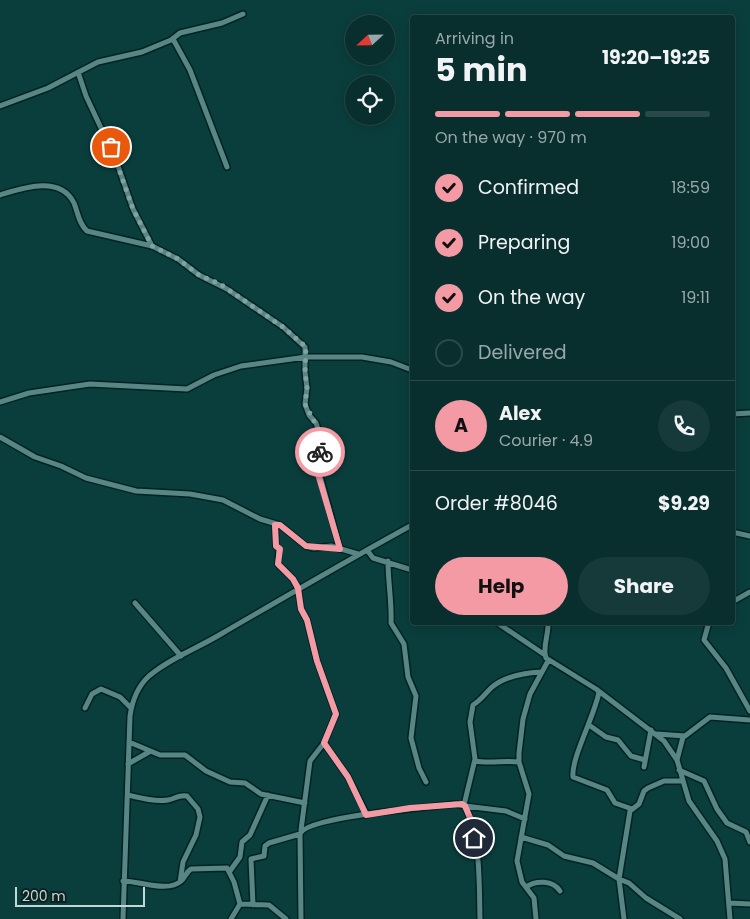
<!DOCTYPE html>
<meta charset="utf-8">
<style>
:root{--surface:#082e2d;--page:#163a39;--text:#f1f3f6;--muted:#98a8aa;--line:#294a49;--accent:#f49aa5}
body{margin:0;font-family:Poppins,sans-serif;background:var(--page);color:var(--text);height:100vh;display:flex;flex-direction:column;font-size:19px;white-space:nowrap}
*{box-sizing:border-box;margin:0}
p{font-size:16px;color:var(--muted)}
.icon{flex:none;width:28px;height:28px;fill:none;stroke:currentColor;stroke-width:2;stroke-linecap:round;stroke-linejoin:round}
.map{position:relative;flex:1;overflow:hidden}
.side{position:absolute;left:410px;top:15px;width:325px;height:610px;display:flex;flex-direction:column;background:var(--surface);border-radius:5px;box-shadow:0 2px 12px #0003,0 0 0 1px var(--line)}
.side>*{flex:none}
.needle{width:32px;rotate:248deg}
.buttons{position:absolute;left:345px;top:15px;display:grid;gap:10px}
.buttons a{display:grid;place-items:center;width:50px;height:50px;border-radius:50%;background:var(--surface);box-shadow:0 2px 12px #0003,0 0 0 1px var(--line);font-size:25px}
.scale{position:absolute;left:15px;bottom:12px;width:130px;box-sizing:border-box;padding-left:5px;border:2px solid #c0d8d6;border-top:0;font-size:14px;line-height:18px;white-space:nowrap;color:#c0d8d6;-webkit-text-stroke:4px #0d2120;paint-order:stroke}
.pin{position:absolute;display:grid;place-items:center;width:42px;height:42px;color:#fff;margin:-21px;border:2px solid #fff;border-radius:50%;box-shadow:0 1px 5px #0007}
.courier{position:absolute;display:grid;place-items:center;width:50px;height:50px;margin:-25px;border:4px solid #f49aa5;border-radius:50%;background:#fff;color:#222;box-shadow:0 1px 6px #0007}
.summary em{font-style:normal;font-weight:700}
.summary div{display:flex;flex-direction:column-reverse}
.summary{display:flex;align-items:center;justify-content:space-between;height:85px;padding:0 25px}
h1{font-size:32px;font-weight:700;line-height:38px}
.bar{display:grid;grid-template-columns:repeat(4,1fr);gap:8px 5px;align-content:center;height:60px;padding:0 25px}
.bar i{height:6px;border-radius:4px;background:var(--line)}
.bar .on{background:var(--accent)}
.bar p{grid-column:span 4}
.line{display:flex;align-items:center;gap:12px;padding:0 25px;border-top:1px solid var(--line)}
.line div{flex:1}
.round{display:grid;place-items:center;flex:none;width:52px;height:52px;border-radius:26px;background:var(--page)}
ol{padding:0 25px;list-style:none}
li{display:flex;align-items:center;gap:15px;height:55px}
li p{margin-inline-start:auto}
li .icon{padding:5px;border-radius:50%;background:var(--accent);color:#111;stroke-width:4}
li:last-child{color:var(--muted)}
li i{width:28px;height:28px;border:2px solid var(--line);border-radius:50%}
.action{display:flex;gap:10px;margin-top:auto;padding:10px 25px}
.action a{flex:1;height:58px;border-radius:30px;background:var(--accent);color:#111;font-size:20px;font-weight:700;line-height:58px;text-align:center}
.action a+a{background:var(--page);color:var(--text)}
.map>svg:first-child{display:block}
.built{fill:#044947}
.lines{fill:none;stroke-linecap:round;stroke-linejoin:round}
.minor-casing{stroke:#002322;stroke-width:8}
.minor{stroke:#578684;stroke-width:5}
.done{stroke:#80a2a0;stroke-width:5;stroke-dasharray:0 9}
.route{stroke:#f49aa5;stroke-width:6}
</style>
<div class="map">
<svg width="750" height="919" viewBox="0 0 750 919">
<rect width="100%" height="100%" fill="#0a3e3c"/>
<path class="built" d="M477 833H495L496 841 477 844Z"/>
<g class="lines">
<defs>
<path id="minor" d="M173 39 190 70 227 167
M78 72 86 96 116 160 133 209 152 246 178 259 199 275 227 289 283 327 305 347V372L307 388 305 404 309 415 316 423 320 435V452L317 465 340 549
M0 106 48 88 98 62 142 52 171 40 180 33 222 23 243 14
M0 195C23 188 60 175 74 203 78 213 79 224 87 231L152 246
M0 402 29 393 90 384 187 389 214 375 241 366 306 357H362L391 362 412 370
M732 414 750 413
M0 437 35 457 61 466 86 478 136 491 190 494 223 500 260 519 280 525 306 546 314 548 331 546 358 554
M275 525 276 546 279 549 278 564 293 579 298 588 301 609 307 620 317 661 336 714 324 743 348 777 367 815
M732 532 750 536
M367 550 373 558 412 570
M388 561C388 582 392 603 391 623L404 644 408 677 416 696 411 738 419 768 426 782
M732 602 750 592
M135 603 181 656
M496 622 545 655
M548 622C549 634 542 648 546 658L596 689 664 741 677 760 689 801 717 841 725 859 730 919
M709 622 704 640 726 668 750 711
M599 692C595 715 571 758 573 777L607 790 615 803 632 809
M85 708 92 694 101 689 120 697 131 708
M589 725 606 737 618 740 631 756 645 760
M657 734 685 736 710 717 750 720
M129 742 160 755H185L206 771 230 782 245 783 261 794 305 803
M677 760 683 737
M475 761C490 764 504 760 519 762
M128 764 149 752
M644 767 651 730
M679 770 704 781 717 809 727 823 746 832 750 842
M128 795C140 798 155 802 168 800 175 799 179 794 187 796L198 809 200 817 196 835 183 862 180 882
M464 805 475 759 470 722 473 705C481 700 484 695 491 688 504 676 524 673 541 672
M465 806 506 811 525 819
M301 830 310 761 324 743
M521 837 548 845 564 856 593 863 619 879 629 883 646 898 680 919
M230 871 240 857 242 842 250 835 268 795
M123 881C140 881 168 893 181 881 185 878 186 872 191 869L227 868 234 882 240 904 269 905 286 919
M526 887C536 880 553 880 560 891
M729 903 750 904
M253 905 251 859 264 856 265 846 269 843 300 834
M123 919 130 716C132 702 138 686 149 676 170 658 198 648 221 634 285 597 348 560 412 525
M231 919 240 904
M301 919 300 834C306 816 432 807 456 804L465 806C481 839 479 883 480 919
M536 919 534 898 522 882 517 861 529 794 519 762V753L523 719 530 694 548 661
M624 919 619 879 630 811 639 804 644 791 648 788 664 781H681"/>
</defs>
<use href="#minor" class="minor-casing"/>
<use href="#minor" class="minor"/>
</g>
<g class="lines">
<path class="done" d="M111 147 133 209 152 246 178 259 199 275 220 284 283 327 306 347 305 372 307 388 305 404 318 429 320 452"/>
<path class="route" d="M320 452 316 460 318 474 340 549 306 546 280 525H275L276 546 280 549 278 564 293 579 298 588 301 609 307 620 317 661 336 714 324 743 348 777 366 815 410 808 462 804 465 806 471 820 474 838"/>
</g>
</svg>
<div class="buttons">
<a><svg class="needle" viewBox="-14 -14 28 28"><path d="M0-13l5 13h-10z" fill="#e53935"/><path d="M0 13l5-13h-10z" fill="#98a8aa"/></svg></a>
<a><svg class="icon" aria-label="locate" viewBox="0 0 24 24"><circle cx="12" cy="12" r="6"/><path d="M12 2v4M12 18v4M2 12h4M18 12h4"/></svg></a>
</div>
<div class="scale">200 m</div>
<div class="pin" style="left:111px;top:147px;background:#ea580c"><svg class="icon" aria-label="bag" viewBox="0 0 24 24"><path d="M5 8h14l-1 12H6zM9 8a3 3 0 0 1 6 0"/></svg></div>
<div class="pin" style="left:474px;top:838px;background:#1f2937"><svg class="icon" aria-label="home" viewBox="0 0 24 24"><path d="M3 11l9-7 9 7M6 9v11h12V9"/></svg></div>
<div class="courier" style="left:320px;top:452px"><svg class="icon" aria-label="bike" viewBox="0 0 24 24"><circle cx="6" cy="16" r="4"/><circle cx="18" cy="16" r="4"/><path d="M6 16l4-8h5l3 8M10 8l3 8H6M13 5h3"/></svg></div>
<section class="side">
<div class="summary"><div><h1>5 min</h1><p>Arriving in</p></div><em>19:20–19:25</em></div>
<div class="bar"><i class="on"></i><i class="on"></i><i class="on"></i><i></i><p>On the way · 970 m</p></div>
<ol>
<li><svg class="icon" aria-label="check" viewBox="0 0 24 24"><path d="M5 12l5 5 9-10"/></svg>Confirmed<p>18:59</p></li>
<li><svg class="icon" aria-label="check" viewBox="0 0 24 24"><path d="M5 12l5 5 9-10"/></svg>Preparing<p>19:00</p></li>
<li><svg class="icon" aria-label="check" viewBox="0 0 24 24"><path d="M5 12l5 5 9-10"/></svg>On the way<p>19:11</p></li>
<li><i></i>Delivered</li>
</ol>
<div class="line" style="height:90px"><b class="round" style="background:var(--accent);color:#111">A</b><div><b>Alex</b><p>Courier · 4.9</p></div><a class="round"><svg class="icon" aria-label="phone" viewBox="0 0 24 24"><path d="M5 4h4l2 5-3 2q2 4 5 5l2-3 5 2v4C11 20 4 13 5 4z"/></svg></a></div>
<div class="line" style="height:65px"><div>Order #8046</div><b>$9.29</b></div>
<div class="action"><a>Help</a><a>Share</a></div>
</section>
</div>
